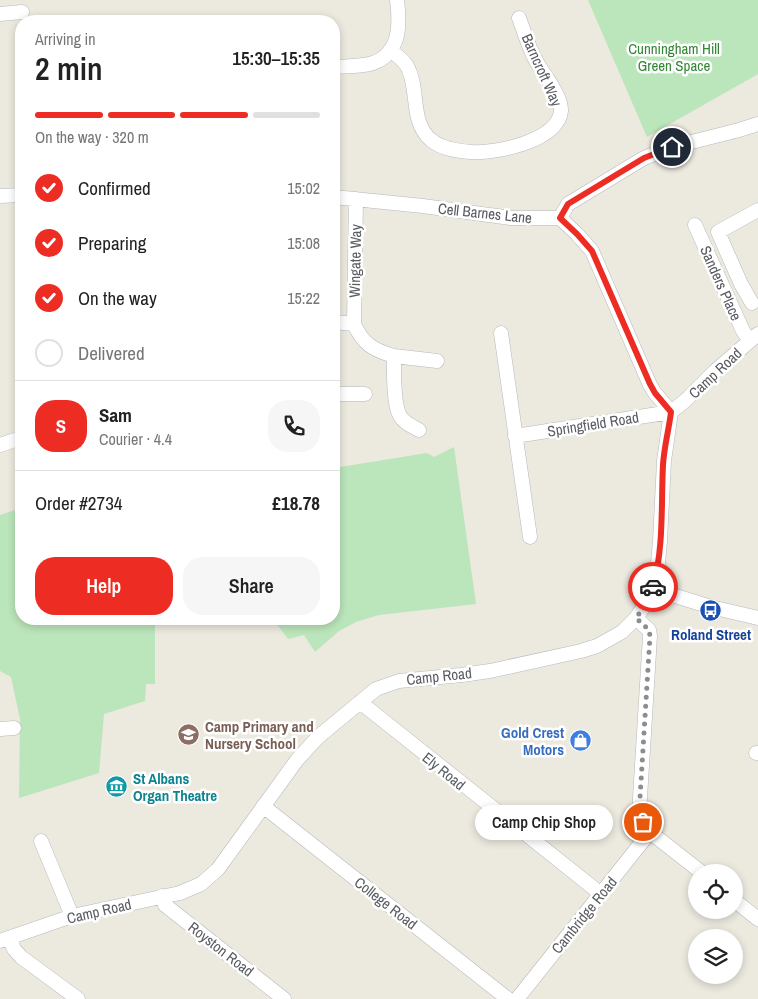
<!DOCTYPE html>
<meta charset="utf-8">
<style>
:root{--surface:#fff;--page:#f6f6f6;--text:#222;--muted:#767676;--line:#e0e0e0;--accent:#ed2d24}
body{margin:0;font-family:"Archivo Narrow",sans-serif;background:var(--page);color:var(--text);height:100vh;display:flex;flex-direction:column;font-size:19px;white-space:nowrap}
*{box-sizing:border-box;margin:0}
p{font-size:16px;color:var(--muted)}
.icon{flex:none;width:28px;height:28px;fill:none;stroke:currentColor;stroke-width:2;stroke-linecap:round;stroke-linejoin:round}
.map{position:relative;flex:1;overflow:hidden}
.sheet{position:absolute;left:15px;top:15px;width:325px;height:610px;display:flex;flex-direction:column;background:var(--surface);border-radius:20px;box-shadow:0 2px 8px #0003}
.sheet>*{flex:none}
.tools{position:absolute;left:688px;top:864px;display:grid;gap:10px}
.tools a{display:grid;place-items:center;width:55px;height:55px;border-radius:50%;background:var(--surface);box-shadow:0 2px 8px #0003;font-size:25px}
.pin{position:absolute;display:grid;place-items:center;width:42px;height:42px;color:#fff;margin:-21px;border:2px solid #fff;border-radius:50%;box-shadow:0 1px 5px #0007}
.courier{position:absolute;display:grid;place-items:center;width:50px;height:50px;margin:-25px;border:4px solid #ed2d24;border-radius:50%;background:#fff;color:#222;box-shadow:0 1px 6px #0007}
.bubble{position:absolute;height:35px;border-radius:18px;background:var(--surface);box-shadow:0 2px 8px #0003;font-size:16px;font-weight:600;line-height:35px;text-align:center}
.overview em{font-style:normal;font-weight:600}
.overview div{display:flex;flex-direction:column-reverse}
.overview{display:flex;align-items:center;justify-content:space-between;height:85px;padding:0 20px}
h1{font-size:32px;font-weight:600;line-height:38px}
.bar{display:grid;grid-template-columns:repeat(4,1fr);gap:8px 5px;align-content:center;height:60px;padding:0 20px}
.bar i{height:6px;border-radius:4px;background:var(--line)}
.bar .selected{background:var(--accent)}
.bar p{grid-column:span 4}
.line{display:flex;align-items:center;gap:12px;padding:0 20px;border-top:1px solid var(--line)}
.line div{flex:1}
.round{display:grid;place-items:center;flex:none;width:52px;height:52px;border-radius:20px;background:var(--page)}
ol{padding:0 20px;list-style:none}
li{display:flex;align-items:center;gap:15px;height:55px}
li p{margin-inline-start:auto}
li .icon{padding:5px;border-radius:50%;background:var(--accent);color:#fff;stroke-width:4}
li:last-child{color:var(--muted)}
li i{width:28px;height:28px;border:2px solid var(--line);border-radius:50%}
.cta{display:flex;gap:10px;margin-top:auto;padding:10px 20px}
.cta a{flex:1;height:58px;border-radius:20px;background:var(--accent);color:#fff;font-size:20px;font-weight:600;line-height:58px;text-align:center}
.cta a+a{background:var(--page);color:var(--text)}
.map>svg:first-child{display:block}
.green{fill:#bbe5ba}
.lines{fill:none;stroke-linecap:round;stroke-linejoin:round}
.minor-casing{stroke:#b5b8bd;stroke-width:15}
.minor{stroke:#fff;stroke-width:14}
.done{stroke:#8c8d8d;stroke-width:5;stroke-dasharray:0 9}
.route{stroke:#ed2d24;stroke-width:6}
.labels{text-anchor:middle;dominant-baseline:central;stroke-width:5;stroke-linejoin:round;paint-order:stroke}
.park-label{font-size:15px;fill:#328634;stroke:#fff}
.street-label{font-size:15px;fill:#585c61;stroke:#fff}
.transit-label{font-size:15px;font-weight:bold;fill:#164399;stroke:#fff}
.education-label{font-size:15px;font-weight:bold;fill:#785e54;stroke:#fff;text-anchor:start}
.shop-label{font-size:15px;font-weight:bold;fill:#366cbe;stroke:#fff;text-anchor:end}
.culture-label{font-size:15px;font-weight:bold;fill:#0d838f;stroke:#fff;text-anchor:start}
</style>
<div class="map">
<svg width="758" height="999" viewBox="0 0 758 999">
<rect width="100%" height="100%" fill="#ece9df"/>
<path class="green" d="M588 0H758V74L647 137Z
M454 447 476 604 379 615 356 622 339 631 315 652 304 635 288 639 273 619H334V468L427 453 434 457Z
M21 508V619H155V684H146L145 701 104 714 99 773 19 798 20 719 11 677 0 671V515Z"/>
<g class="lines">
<defs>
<path id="minor" d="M0 14 22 12
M390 50C396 55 403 59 407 66 420 89 409 121 431 140 442 149 457 151 471 152 495 154 558 141 561 111 562 95 541 72 534 57 528 45 524 31 519 18
M334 67C346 66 360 67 373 63 401 53 400 24 397 0
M0 196 21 195
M334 197 423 206 511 218H560L577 234 592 251 650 385 655 393 671 412
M356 199 354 324C363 344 373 350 394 356 394 372 393 403 400 416 404 423 412 426 419 430
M560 218 568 204 644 158 672 147 739 130 758 124
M695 225 743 331 750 341
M752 303 741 284 718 232 758 210
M334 322 354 324
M501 333 530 537
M394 356 437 361
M334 394H365
M515 436 671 412
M0 445 21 438
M653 589 711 607 758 618
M636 618 649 630 650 636 639 814 650 832 701 872
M360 702 601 894
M0 729 14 728
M756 753H758
M263 806 508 999
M41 841 72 916
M162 896 165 905 284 999
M734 900 758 919
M9 938 14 949 21 957 78 999
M0 941 72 916 180 893 201 884 218 869 297 760 318 737 376 689 399 681 461 675 490 671 581 651 597 646 622 632 636 618 649 599 657 574 660 541 664 461 671 412 686 400 715 371 758 334
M517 999 650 832"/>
</defs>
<use href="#minor" class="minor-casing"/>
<use href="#minor" class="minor"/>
</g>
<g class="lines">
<path class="done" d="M643 822 639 814 650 636 649 630 636 618 649 599 653 587"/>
<path class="route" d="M653 587C664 547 661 505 663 465 664 447 669 429 671 412L655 393 650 384 592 251 577 234 560 218 568 204 644 158 672 147"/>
</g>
<defs>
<symbol id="bus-disc" viewBox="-11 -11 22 22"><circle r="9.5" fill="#1a4fb4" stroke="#fff"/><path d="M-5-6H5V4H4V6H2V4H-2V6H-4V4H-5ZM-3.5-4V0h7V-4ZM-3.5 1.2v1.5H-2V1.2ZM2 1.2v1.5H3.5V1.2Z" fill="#fff"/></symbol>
<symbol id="school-disc" viewBox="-11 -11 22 22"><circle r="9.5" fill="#8d6e63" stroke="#fff"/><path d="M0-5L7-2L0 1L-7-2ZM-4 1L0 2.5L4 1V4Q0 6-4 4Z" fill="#fff"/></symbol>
<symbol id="shop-disc" viewBox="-11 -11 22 22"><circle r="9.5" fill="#3f7fe0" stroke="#fff"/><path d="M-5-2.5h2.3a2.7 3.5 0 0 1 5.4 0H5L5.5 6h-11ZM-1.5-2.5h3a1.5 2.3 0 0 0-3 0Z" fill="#fff"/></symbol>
<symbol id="museum-disc" viewBox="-11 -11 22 22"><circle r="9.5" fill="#0f9aa8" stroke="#fff"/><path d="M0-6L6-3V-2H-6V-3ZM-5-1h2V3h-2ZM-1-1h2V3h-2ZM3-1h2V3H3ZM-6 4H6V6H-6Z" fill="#fff"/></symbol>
</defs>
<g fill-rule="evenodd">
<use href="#bus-disc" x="698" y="598" width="25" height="25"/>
<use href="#school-disc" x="176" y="722" width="25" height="25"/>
<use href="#shop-disc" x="568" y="728" width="25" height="25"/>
<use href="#museum-disc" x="104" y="774" width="25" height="25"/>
</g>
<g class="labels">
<g class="park-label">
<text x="674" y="48">Cunningham Hill<tspan x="674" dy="17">Green Space</tspan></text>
</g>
<g class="street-label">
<text transform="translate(542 70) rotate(66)">Barncroft Way</text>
<text transform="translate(485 213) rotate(6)">Cell Barnes Lane</text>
<text transform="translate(355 261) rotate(-89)">Wingate Way</text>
<text transform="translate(721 283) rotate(66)">Sanders Place</text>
<text transform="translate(715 373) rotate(-43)">Camp Road</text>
<text transform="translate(593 424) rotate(-9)">Springfield Road</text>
<text transform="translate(439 676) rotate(-6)">Camp Road</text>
<text transform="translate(444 771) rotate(39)">Ely Road</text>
<text transform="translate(386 903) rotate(38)">College Road</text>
<text transform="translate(99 911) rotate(-13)">Camp Road</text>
<text transform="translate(584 915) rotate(-51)">Cambridge Road</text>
<text transform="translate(221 949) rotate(38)">Royston Road</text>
</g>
<g class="transit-label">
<text x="711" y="634">Roland Street</text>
</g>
<g class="education-label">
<text x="205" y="726">Camp Primary and<tspan x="205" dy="17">Nursery School</tspan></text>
</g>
<g class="shop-label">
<text x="564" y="732">Gold Crest<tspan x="564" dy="17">Motors</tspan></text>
</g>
<g class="culture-label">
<text x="133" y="778">St Albans<tspan x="133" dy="17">Organ Theatre</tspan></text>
</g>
</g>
</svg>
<div class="tools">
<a><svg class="icon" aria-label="locate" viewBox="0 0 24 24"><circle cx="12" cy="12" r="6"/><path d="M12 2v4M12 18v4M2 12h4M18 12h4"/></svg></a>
<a><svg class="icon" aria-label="layers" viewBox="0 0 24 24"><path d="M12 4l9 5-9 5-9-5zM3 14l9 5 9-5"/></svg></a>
</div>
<div class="pin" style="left:643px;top:822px;background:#ea580c"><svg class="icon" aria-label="bag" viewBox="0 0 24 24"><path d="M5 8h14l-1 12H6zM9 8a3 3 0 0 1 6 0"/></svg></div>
<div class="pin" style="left:672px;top:147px;background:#1f2937"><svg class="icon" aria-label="home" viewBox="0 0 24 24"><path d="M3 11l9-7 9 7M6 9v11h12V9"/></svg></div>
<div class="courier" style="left:653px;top:587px"><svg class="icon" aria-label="car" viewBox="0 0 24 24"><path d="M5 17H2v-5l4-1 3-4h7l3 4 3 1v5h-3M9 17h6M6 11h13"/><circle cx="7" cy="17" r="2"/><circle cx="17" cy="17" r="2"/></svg></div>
<div class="bubble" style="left:475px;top:805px;width:138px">Camp Chip Shop</div>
<section class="sheet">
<div class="overview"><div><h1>2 min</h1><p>Arriving in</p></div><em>15:30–15:35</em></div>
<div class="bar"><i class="selected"></i><i class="selected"></i><i class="selected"></i><i></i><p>On the way · 320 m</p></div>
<ol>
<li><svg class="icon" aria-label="check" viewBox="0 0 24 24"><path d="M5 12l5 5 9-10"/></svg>Confirmed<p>15:02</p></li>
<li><svg class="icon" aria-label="check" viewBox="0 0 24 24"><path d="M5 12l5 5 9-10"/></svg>Preparing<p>15:08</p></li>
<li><svg class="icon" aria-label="check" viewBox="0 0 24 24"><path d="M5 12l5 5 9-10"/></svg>On the way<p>15:22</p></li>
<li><i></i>Delivered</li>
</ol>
<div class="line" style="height:90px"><b class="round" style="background:var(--accent);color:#fff">S</b><div><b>Sam</b><p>Courier · 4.4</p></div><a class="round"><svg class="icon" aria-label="phone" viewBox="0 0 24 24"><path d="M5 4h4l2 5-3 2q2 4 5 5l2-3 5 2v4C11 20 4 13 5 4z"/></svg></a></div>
<div class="line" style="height:65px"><div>Order #2734</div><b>£18.78</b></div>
<div class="cta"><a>Help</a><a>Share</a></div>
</section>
</div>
